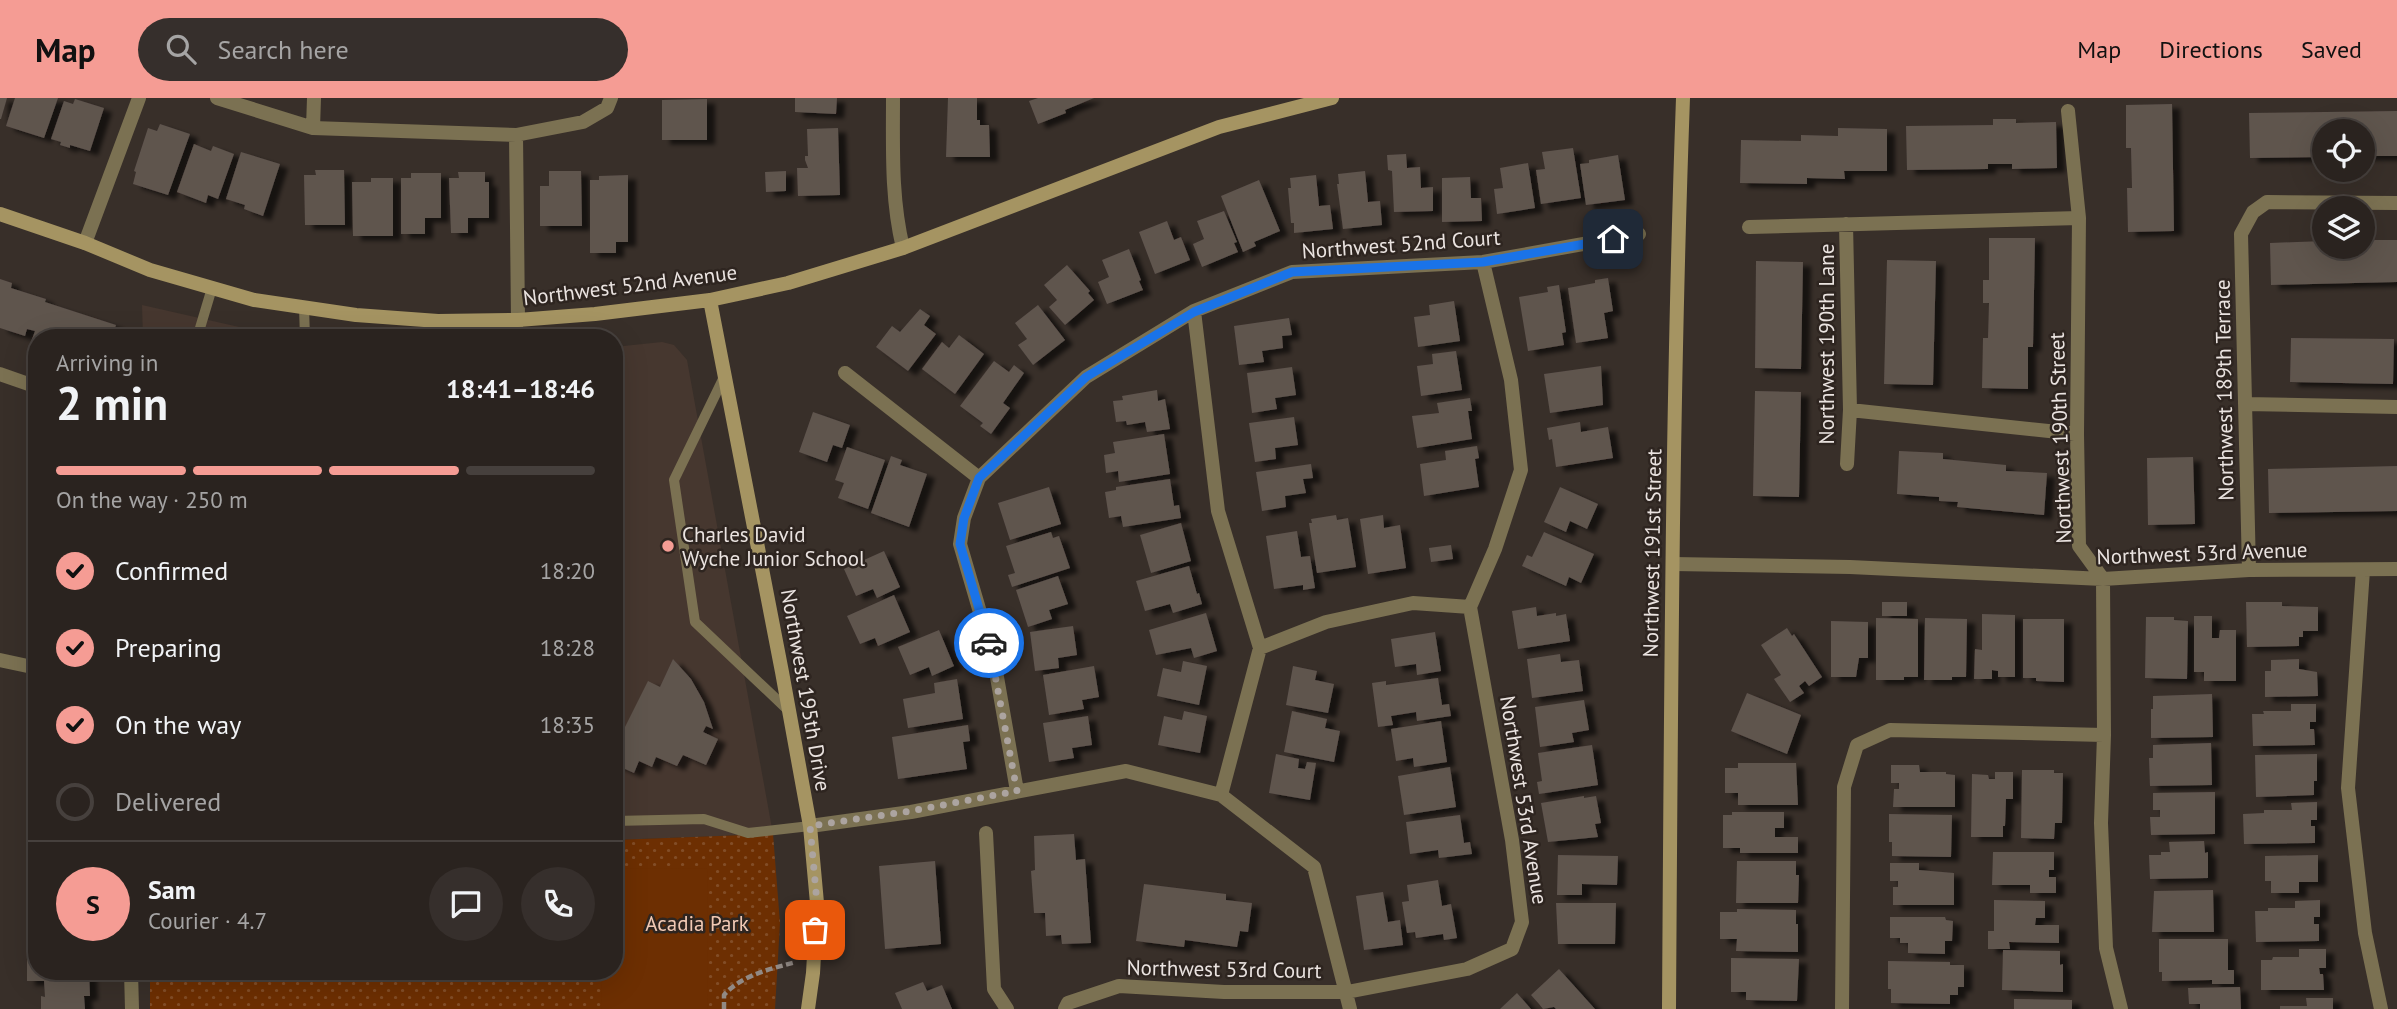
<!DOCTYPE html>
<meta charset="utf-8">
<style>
:root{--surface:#2a231f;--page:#362f2c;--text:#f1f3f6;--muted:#a5a4a4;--line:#46403d;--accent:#f59c94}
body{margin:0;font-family:"PT Sans",sans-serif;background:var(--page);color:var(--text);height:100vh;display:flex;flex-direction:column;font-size:26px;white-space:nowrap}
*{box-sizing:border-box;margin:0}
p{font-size:23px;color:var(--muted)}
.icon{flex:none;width:38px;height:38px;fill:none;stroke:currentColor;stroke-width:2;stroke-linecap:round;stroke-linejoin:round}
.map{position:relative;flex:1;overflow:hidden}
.panel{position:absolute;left:28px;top:231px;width:595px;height:651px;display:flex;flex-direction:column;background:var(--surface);border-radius:28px;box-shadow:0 7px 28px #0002,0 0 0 2px var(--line)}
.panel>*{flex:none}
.controls{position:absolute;left:2312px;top:21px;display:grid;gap:14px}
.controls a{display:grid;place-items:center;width:63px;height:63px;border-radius:50%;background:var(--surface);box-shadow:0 7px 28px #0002,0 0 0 2px var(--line);font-size:35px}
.pin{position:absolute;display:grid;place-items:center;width:60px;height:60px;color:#fff;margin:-30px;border-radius:14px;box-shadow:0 4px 10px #0006}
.courier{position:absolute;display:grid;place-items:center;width:70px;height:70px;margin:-35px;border:5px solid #1a73e8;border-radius:50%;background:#fff;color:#222;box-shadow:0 2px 9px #0007}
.headline em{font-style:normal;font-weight:800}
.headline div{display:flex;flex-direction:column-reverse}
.headline{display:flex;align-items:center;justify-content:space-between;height:119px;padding:0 28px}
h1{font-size:46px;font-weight:800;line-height:52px}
.bar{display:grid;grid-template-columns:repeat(4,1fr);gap:10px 7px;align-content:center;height:84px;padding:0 28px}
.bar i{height:9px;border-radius:5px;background:var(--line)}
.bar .on{background:var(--accent)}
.bar p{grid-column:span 4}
.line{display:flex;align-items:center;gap:18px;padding:0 28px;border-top:2px solid var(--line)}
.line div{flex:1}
.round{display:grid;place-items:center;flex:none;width:74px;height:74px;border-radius:37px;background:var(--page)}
ol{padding:0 28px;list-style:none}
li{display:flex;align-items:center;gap:21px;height:77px}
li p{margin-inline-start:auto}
li .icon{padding:7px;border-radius:50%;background:var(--accent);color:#111;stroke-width:4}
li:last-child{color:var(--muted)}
li i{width:38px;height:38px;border:4px solid var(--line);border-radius:50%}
header{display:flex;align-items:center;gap:42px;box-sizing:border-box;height:98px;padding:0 35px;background:var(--accent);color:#111}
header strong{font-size:33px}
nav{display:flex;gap:38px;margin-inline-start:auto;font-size:24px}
.search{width:490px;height:63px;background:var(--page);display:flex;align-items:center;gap:18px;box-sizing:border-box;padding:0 24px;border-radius:38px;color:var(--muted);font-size:26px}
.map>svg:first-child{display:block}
.built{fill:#46372f}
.grass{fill:url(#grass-dots)}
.garden{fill:#6d2f02}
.building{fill:#5f544e;filter:url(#shadow)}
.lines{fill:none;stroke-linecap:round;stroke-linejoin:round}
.path{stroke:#918984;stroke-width:4.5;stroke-dasharray:7 3.5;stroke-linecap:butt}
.lane{stroke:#7b7152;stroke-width:10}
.street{stroke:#7b7152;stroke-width:14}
.secondary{stroke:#a59462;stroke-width:14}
.done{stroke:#aca4a0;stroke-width:7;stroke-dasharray:0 12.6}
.route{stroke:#1a73e8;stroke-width:9}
.poi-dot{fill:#f59c94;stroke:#2e2520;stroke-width:2.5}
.labels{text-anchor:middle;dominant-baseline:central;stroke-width:5;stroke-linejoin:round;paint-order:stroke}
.street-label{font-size:21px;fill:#eae3e0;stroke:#2e2520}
.poi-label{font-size:21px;fill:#eae3e0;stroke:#2e2520;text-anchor:start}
.park-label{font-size:21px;fill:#f1c9b4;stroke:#2e2520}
</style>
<header>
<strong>Map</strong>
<div class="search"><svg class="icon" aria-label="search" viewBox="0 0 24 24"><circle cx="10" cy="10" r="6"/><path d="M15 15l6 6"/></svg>Search here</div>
<nav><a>Map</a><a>Directions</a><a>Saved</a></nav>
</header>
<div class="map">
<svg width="2397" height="911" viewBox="0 0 2397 911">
<defs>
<pattern id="grass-dots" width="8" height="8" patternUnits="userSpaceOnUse" patternTransform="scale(1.75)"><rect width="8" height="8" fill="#6d2f02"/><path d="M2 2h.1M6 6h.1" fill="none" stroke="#824d27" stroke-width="1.8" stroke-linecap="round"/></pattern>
<filter id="shadow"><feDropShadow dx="8" dy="4.5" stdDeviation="2" flood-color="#0009"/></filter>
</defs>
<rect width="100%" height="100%" fill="#382f29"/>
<path class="built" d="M142 207 248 231 301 240H143Z
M662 244 674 247 687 262 773 736 614 742V249Z"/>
<path class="grass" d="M773 736 780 825 775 911H150V873H614V742Z"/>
<path class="garden" d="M707 770 708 911H602L601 873H614V771Z"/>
<path class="building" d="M0 0H7L1 21H0Z
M15 0H58L44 40 6 28Z
M795 0H837L836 16 795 14Z
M948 0H977V22H980V27H989L990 59H946Z
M1038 0H1094L1065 12 1066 15 1038 26 1029 3Z
M75 1 104 10 90 53 70 47V50L60 47 61 44 51 41 64 3 73 6Z
M707 1V42H662V2Z
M2172 6 2174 133 2128 134 2127 90H2132L2131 50H2126V7Z
M2397 13V58H2362V33H2324V59L2250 60 2249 15Z
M1993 21H2016V25L2056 24 2057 70 2012 71V66H1988V71L1907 72 1906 28 1993 27Z
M160 26 190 36 168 97 133 86 136 74 134 73 148 30 157 33Z
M838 30 840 97 798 98 797 70H808L805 62V58H808L807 31Z
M1838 30 1887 31V73H1844L1845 81 1807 80V86L1740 85 1741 42 1801 43V37L1838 38Z
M194 46 211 53 213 48 234 56 218 101 208 97 206 105 177 94Z
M1573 50 1581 100 1541 106 1536 72 1545 71 1542 54Z
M241 54 280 66 263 118 244 111 245 107 226 101Z
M1406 56 1407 70 1420 69 1421 90 1433 89V113L1394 114 1392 73 1388 72 1387 57Z
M1618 57 1625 102 1586 107 1580 66 1589 65V62Z
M1528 65 1535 110 1497 116 1494 91 1503 90 1500 70Z
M315 72H344L345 127H305L304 77H316Z
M549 73H581L582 128H540V88H549Z
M786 73V93L766 94 765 74Z
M1365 73 1368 104 1380 103 1382 127 1343 131 1337 86H1339L1338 76Z
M458 74H485V84H489V120H468V135H451L449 80H459Z
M411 75H441V120H425V136H401V80H411Z
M628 77V144H616V155H590V82H599V78Z
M1316 77 1319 108 1330 107 1333 131 1294 135V125H1291L1288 90H1291L1290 80Z
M1470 79 1471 100H1481L1482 123 1442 124V80Z
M371 80H393V138H353L352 84H371Z
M1259 82 1280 133 1254 144 1256 148 1243 154 1221 98Z
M1224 113 1237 144 1234 145 1238 154 1202 169 1193 146 1204 141 1197 123Z
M1167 123 1174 142 1181 139 1190 162 1155 176 1139 134Z
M1989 140H2035L2033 249H2028V291L1982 290 1983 240H1988L1989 205H1983V182H1989Z
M2362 142H2397V184L2271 187 2270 145 2324 143V149H2362Z
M1129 151 1141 182 1139 183 1143 192 1107 206 1098 184 1109 179 1102 162Z
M1887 162 1936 163 1933 287 1884 286Z
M1756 163 1803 164 1801 271 1755 270Z
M1067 167 1090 193 1088 195 1094 202 1065 227 1049 209 1057 202 1044 187Z
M1608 180 1613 213 1604 215 1608 240 1576 245 1568 190 1595 185V182Z
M0 181 12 185 11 190 46 201 45 204 116 227 112 240H37V246L31 244 35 233 27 231 25 238 0 230Z
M1559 187 1566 234 1562 235 1564 247 1528 253 1519 199 1548 194 1547 189Z
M1454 203 1460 243 1418 249 1414 219 1430 217 1429 207Z
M1038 207 1065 242 1033 267 1018 247 1027 241 1015 225Z
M920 211 930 218 924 227 936 236 908 273 876 249 892 228 900 234Z
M1289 220 1292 237 1282 238 1283 250 1262 253 1264 264 1239 267 1234 228Z
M959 237 984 256 955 296 922 271 942 244 949 250Z
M2291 240 2394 241 2393 286 2290 284Z
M1456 253 1462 292 1421 298 1417 268 1433 266 1432 256Z
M994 263 1009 274 1014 267 1024 275 1003 305 1010 310 991 336 980 328 983 325 960 308Z
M1601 268 1603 307 1550 315 1544 276Z
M1292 269 1296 297 1275 300 1277 311 1252 315 1247 275Z
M1157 292 1158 303 1165 301 1170 331 1147 334 1145 324 1127 327 1126 323 1116 324 1113 303 1123 302 1122 298Z
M1755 293 1801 294 1799 399 1753 398Z
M1470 300 1472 313H1468L1472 341 1417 350 1412 318 1439 315 1437 305Z
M813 314 850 327 842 350 833 347 827 364 799 354Z
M1294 319 1298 347 1275 350 1276 361 1255 364 1249 325Z
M1580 324 1581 334 1608 329 1613 360 1556 369 1552 341 1549 342 1547 330Z
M1164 336 1170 376 1119 384 1118 373 1106 375 1104 357 1115 355 1113 344Z
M1477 348 1479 360 1475 361 1479 389 1424 398 1420 366 1446 362 1445 353Z
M847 349 885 362 868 411 838 400 844 385 835 382Z
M1899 353 1943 355V361L2006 367V373L2047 375 2044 417 1957 409 1958 404 1939 403V399L1897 396Z
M891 358 902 362 900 367 927 376 909 429 871 415Z
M2193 359 2195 426 2148 427 2147 360Z
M1311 366 1313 380 1303 381 1306 395 1285 398 1286 409 1262 413 1256 374Z
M2397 368V413L2269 415 2268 371Z
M1170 381 1174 408 1179 407 1181 420 1123 429 1121 418 1109 420 1105 394 1116 392V389Z
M1049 389 1061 426 1010 442 998 405Z
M1560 389 1598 406 1587 431 1570 423 1566 434 1544 424Z
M1336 417 1337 422 1348 420 1356 469 1317 475 1309 425H1312L1311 421Z
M1383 417 1384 430 1400 427 1406 470 1368 476 1360 421Z
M1181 425 1191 463 1151 475 1140 437Z
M1297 433 1301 459 1310 458 1315 490 1303 492V487L1274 491 1266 438Z
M1051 434 1053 440 1059 438 1070 470 1012 489 1008 477 1015 475 1006 448Z
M1544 434 1594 456 1581 485 1569 479 1566 488 1522 468 1527 457 1532 459Z
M1451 447 1453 461 1431 464 1429 450Z
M884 453 900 489 877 500 873 491 856 498 844 471Z
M1189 468 1197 496 1199 495 1202 506 1173 515 1170 506 1145 513 1136 483Z
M1058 478 1068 506 1049 512 1052 521 1028 529 1016 492Z
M894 497 910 534 878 548 875 540 860 546 847 518Z
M1882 504H1907V518H1882Z
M2246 504H2282V508L2318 509V533H2303V539H2299V548L2247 549Z
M1536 509 1537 518 1556 515V518L1566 516 1570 543 1518 551 1512 513Z
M1206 515 1217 553 1194 560 1191 550 1156 557 1149 532Z
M1982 516 2015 517V579H1998V573L1992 572V581H1974L1975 551 1982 552Z
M2194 518H2212V540H2219L2220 532H2236V583H2204V574H2194Z
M2146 519H2174V522L2188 523 2187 581 2145 580Z
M1876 520 1918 521V579H1904V582H1876Z
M1925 520 1967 521 1966 579H1952V582H1924Z
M2023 521H2064V584L2036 583V580H2023Z
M1831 523 1868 524V560H1859L1856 579H1831Z
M1073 528 1077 557 1058 560 1059 570 1035 573 1030 534Z
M1787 530 1792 538 1794 536 1822 579 1809 588 1805 583 1799 588 1804 595 1790 604 1774 581 1781 577 1761 547Z
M939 532 954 568 932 578 929 569 910 577 898 549Z
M1435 534 1441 573 1417 577 1416 566 1395 569 1391 541Z
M1560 556 1561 564 1579 562 1583 593 1532 600 1527 561Z
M673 561 691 581 704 604 713 631 706 628 703 634 718 641 706 667 683 657 677 668 656 659 652 669 639 663 634 675 614 666V631L622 635 648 583 660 589Z
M2299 561V571L2317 574 2318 598 2265 599V573H2271V562Z
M1183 563 1207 568 1199 607 1157 598 1163 570 1181 574Z
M1094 568 1099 599 1082 602 1084 611 1049 617 1043 577Z
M1293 568 1317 573 1315 582 1334 586 1328 615 1286 607Z
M1438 580 1442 607 1449 606 1451 618 1417 623 1416 614 1391 618 1393 627 1378 629 1372 585 1386 583V587Z
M957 581 963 621 908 630 903 601 935 595 934 585Z
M1747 595 1801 617 1787 656 1731 633Z
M2212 596 2213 639 2151 640V611H2153V598Z
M1584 602 1589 632 1572 635 1574 644 1540 649 1535 609Z
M2291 606H2316V624H2310V631H2314L2315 647 2253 648 2252 616H2264L2263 613H2291Z
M1184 613 1207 618 1200 655 1158 647 1164 618 1182 622Z
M1292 613 1327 621 1325 630 1340 633 1334 664 1284 654Z
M1088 618 1092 647 1072 650 1074 660 1049 664 1043 625Z
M1441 623 1447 664 1414 669 1413 660 1396 663 1391 631Z
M968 627 970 643 963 644 967 671 898 681 892 639Z
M2211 645 2212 687 2150 688 2149 660H2153V647Z
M1592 647 1598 687 1539 696 1537 684 1542 683 1538 655Z
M1276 656 1299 661 1298 670 1305 671 1307 664 1316 665 1310 702 1269 695Z
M2317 656V683H2314V697L2256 699 2255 657Z
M1738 665H1796L1798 707H1738V695H1725V670H1738Z
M1891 667H1919L1920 674H1946V676L1955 677V709H1893L1894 691H1899V685H1891Z
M1450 669 1456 709 1404 717 1398 678Z
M2022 672H2054V675H2063L2062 725H2055L2054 741 2021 740Z
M1995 674H2013V701H2006L2005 728H2003V739H1971L1972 676 1988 677 1989 681H1995Z
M2215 694V736L2151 737 2150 719H2160V712H2153V695Z
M1584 698V700L1596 698 1601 725 1595 726 1598 739 1548 744 1541 705Z
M2317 704V722H2311V728H2315V745L2244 746 2243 716 2264 715V712H2292L2291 705Z
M1732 714H1784V730H1775V739H1798V755H1740V750H1723V717H1732Z
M1889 716 1952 717 1951 759 1892 758V744H1889Z
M1460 717 1464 745 1470 744 1472 756 1439 760 1438 752 1410 756 1406 724Z
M1074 736 1076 762 1085 761 1091 845 1062 846 1061 837 1046 838 1045 815H1034L1031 773 1035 772 1034 738Z
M2204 743 2205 755 2208 754V780L2150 781 2149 757H2161V754H2170L2169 744Z
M1993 754H2054V772H2049V779H2056V795H2030V787H1992Z
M1558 757 1618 758 1617 787 1582 786V797H1557Z
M2318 757V784H2299V795H2271V783H2265V758Z
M935 763 941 846 885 851 879 768Z
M1737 763H1796V777H1799L1798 805H1736Z
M1890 765H1919V772L1954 775V807H1893V789H1898V783H1890Z
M1438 782 1442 808 1451 806 1457 840 1444 842 1443 836 1416 840 1415 834 1407 835 1402 804 1409 803 1407 787Z
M1144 786 1226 796V802L1252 805 1248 834 1240 833 1237 849 1185 842 1184 849 1136 843Z
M2213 792 2214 834H2152L2154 793Z
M1383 794 1388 824 1400 822 1403 847 1364 852 1356 798Z
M1994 802 2045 803V820H2036L2035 827H2059V845L2009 844 2010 851H1988V833H1994Z
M2320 802V819H2314V826H2319V843L2256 844 2255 813H2268V810H2295V803Z
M1556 805H1616L1615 846H1558Z
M1737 811 1796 812V826H1798V854L1736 853 1737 841H1720V814H1737Z
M1890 819H1945L1946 822 1953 823 1952 843H1945V856L1908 855V845H1900V840H1890Z
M2159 841H2228V872H2234V886H2212V882L2162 883V874H2159Z
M2299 851H2326V870H2319L2320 876H2323L2324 892H2261V862H2272L2273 859H2299Z
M2003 852 2060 853V867L2063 866V894L2002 892Z
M27 860H37V873H89L90 898H84L85 911H41V898L45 899 44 883H27Z
M1731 860 1799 861 1797 903 1746 902V894H1731Z
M1888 863 1950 864V867H1964V889H1958V897H1950V906L1891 905V891H1888Z
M1559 871 1595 911H1556L1554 909 1543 911 1539 906 1531 897Z
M923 884 927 893 942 887 952 911H902L895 895Z
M2240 889 2241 911H2200V906H2189L2188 890Z
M1517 895 1531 911H1500Z
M2306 900H2333V911H2280V908H2307Z
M2014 901 2072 902V911H2014Z"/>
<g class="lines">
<path class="path" d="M724 911V897C742 877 770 871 796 864"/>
<path class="lane" d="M304 209 305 240
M518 222V240
M197 240 212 190
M725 277 674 382 695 524 789 613
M614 723 704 721 748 735 810 728"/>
<path class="street" d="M217 0 313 30 516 37 583 24 607 10 611 0
M893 0C893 51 891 100 903 150
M2068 13 2079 120 2077 336 2079 448 2103 481 2104 637 2101 725 2106 850 2121 911
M313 30 314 0
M516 37 518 222
M1846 126 1850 312 1847 366
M1749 129 2079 120
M85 145 139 0
M1194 213 1218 413 1260 550
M845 275 979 380
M0 276 37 289
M2245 306 2397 309
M1850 312 2077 336
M1673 466 1850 469 2103 481 2249 472 2397 471
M2249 472 2241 136 2253 114 2267 104 2397 105
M2363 472 2348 690 2365 835 2381 911
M1470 509 1495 451 1521 372 1511 282 1483 164
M0 562 37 570
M1017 693 994 562 960 446 964 420 979 380 1086 279 1194 213 1292 174 1483 164 1639 136
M1221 697 1260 550 1326 524 1413 505 1470 509
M810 728 911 714 1126 673 1221 697 1314 769 1350 911
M986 735 994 891 1007 911
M131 873 132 911
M1065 911 1068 905 1119 888 1224 894H1347L1467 871 1512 851 1522 824 1512 742 1470 509
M1842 911 1844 689 1857 647 1890 632 2104 637"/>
<path class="secondary" d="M0 116 85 145 150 172 254 202 356 217 438 223 518 222 595 216 710 202 788 185 903 150 1219 29 1332 0
M710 202 782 574 810 728 817 805 813 875 808 911
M1669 911C1671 607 1672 303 1683 0"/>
</g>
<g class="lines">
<path class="done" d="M815 832 817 805 810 728 911 713 1017 693 989 545"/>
<path class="route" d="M989 545 960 446 964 420 979 380 1086 279 1194 214 1292 174 1483 164 1613 141"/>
</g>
<circle class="poi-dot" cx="668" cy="448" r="7"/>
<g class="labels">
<g class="street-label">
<text transform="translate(1401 146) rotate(-4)">Northwest 52nd Court</text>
<text transform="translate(630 187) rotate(-7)">Northwest 52nd Avenue</text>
<text transform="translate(1826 246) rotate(-90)">Northwest 190th Lane</text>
<text transform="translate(2224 292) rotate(-91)">Northwest 189th Terrace</text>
<text transform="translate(2060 340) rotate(-92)">Northwest 190th Street</text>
<text transform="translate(1652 455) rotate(-89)">Northwest 191st Street</text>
<text transform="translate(2202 455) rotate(-2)">Northwest 53rd Avenue</text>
<text transform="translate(806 592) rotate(80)">Northwest 195th Drive</text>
<text transform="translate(1524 702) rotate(81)">Northwest 53rd Avenue</text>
<text transform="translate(1224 871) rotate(1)">Northwest 53rd Court</text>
</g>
<g class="poi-label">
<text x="682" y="436">Charles David<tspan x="682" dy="24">Wyche Junior School</tspan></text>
</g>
<g class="park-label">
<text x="697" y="825">Acadia Park</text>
</g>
</g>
</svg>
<div class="controls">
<a><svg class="icon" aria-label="locate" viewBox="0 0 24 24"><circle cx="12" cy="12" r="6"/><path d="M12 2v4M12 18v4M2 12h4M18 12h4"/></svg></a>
<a><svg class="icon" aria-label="layers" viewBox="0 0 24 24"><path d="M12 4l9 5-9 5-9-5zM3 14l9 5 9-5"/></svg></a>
</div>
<div class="pin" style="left:815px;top:832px;background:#ea580c"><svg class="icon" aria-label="bag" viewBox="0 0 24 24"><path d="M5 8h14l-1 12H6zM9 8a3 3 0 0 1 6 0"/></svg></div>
<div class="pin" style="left:1613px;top:141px;background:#1f2937"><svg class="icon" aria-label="home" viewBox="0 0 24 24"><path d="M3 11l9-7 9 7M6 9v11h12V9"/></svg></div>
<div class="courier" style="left:989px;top:545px"><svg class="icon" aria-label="car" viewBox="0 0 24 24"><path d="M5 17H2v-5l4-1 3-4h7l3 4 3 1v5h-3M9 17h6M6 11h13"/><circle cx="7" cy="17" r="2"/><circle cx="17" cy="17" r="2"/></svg></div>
<section class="panel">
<div class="headline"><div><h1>2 min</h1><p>Arriving in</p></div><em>18:41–18:46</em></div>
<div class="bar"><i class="on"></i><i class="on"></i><i class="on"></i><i></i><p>On the way · 250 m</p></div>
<ol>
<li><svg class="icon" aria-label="check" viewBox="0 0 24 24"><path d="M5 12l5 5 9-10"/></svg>Confirmed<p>18:20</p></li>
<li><svg class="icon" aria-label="check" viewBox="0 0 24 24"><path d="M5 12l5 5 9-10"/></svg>Preparing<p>18:28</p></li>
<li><svg class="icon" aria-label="check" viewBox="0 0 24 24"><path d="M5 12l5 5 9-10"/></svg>On the way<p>18:35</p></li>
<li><i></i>Delivered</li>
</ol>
<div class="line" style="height:126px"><b class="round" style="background:var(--accent);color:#111">S</b><div><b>Sam</b><p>Courier · 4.7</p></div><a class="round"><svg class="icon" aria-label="chat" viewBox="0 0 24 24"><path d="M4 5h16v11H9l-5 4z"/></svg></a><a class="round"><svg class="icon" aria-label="phone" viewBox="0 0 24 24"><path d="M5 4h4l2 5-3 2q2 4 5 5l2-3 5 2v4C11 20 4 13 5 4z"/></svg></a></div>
</section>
</div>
